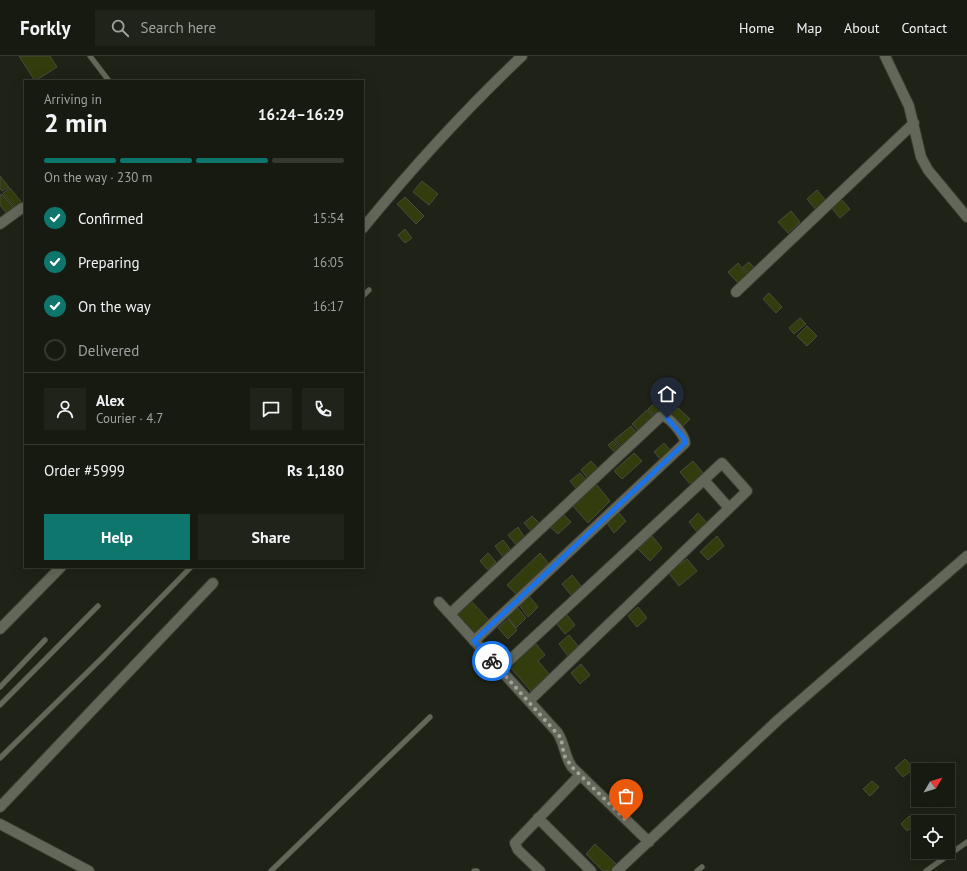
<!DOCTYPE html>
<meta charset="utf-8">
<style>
:root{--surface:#171a10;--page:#202319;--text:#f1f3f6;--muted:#9ea19f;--line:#363830;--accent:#0f766e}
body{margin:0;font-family:"PT Sans",sans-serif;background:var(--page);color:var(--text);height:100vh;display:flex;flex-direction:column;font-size:15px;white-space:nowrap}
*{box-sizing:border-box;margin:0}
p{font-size:13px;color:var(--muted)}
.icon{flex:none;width:22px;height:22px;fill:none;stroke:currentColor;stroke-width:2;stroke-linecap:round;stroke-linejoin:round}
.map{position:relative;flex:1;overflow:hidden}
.drawer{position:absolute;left:24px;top:24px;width:340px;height:488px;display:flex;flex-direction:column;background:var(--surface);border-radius:0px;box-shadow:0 4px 16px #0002,0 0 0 1px var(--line)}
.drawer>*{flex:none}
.needle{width:26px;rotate:52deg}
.fabs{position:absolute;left:911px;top:707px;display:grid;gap:8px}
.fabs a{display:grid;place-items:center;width:44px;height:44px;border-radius:0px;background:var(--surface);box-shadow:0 4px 16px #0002,0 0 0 1px var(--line);font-size:20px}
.pin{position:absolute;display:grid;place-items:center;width:34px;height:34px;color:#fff;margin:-41px -17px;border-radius:50% 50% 50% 0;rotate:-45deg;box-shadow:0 0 4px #0007}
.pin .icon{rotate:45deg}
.courier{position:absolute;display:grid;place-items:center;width:40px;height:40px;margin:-20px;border:3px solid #1a73e8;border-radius:50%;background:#fff;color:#222;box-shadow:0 1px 5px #0007}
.headline em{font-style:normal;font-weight:700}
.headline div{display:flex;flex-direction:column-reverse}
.headline{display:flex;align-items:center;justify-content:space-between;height:68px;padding:0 20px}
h1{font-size:26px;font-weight:700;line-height:30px}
.bar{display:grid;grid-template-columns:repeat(4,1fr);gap:6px 4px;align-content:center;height:48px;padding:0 20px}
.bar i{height:5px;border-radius:3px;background:var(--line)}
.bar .on{background:var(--accent)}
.bar p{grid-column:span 4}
.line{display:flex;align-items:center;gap:10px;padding:0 20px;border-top:1px solid var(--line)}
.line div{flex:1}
.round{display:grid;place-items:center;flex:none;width:42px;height:42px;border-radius:0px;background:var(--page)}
ol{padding:0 20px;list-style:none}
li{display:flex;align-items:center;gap:12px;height:44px}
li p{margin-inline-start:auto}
li .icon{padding:4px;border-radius:50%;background:var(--accent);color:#fff;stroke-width:4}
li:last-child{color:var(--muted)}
li i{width:22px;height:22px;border:2px solid var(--line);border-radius:50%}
.cta{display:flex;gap:8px;margin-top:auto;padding:8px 20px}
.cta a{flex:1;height:46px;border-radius:0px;background:var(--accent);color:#fff;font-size:16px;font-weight:700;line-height:46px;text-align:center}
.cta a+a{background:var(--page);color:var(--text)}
header{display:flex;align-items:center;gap:24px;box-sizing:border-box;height:56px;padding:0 20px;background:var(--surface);border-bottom:1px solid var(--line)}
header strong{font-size:19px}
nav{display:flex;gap:22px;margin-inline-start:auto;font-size:14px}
.search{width:280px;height:36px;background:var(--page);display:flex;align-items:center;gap:10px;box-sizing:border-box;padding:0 14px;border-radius:0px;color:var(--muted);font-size:15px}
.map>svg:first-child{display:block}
.building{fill:#333c0d;stroke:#484c3f}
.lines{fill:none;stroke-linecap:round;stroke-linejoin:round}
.service-casing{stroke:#3a3c34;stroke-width:6}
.minor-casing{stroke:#3a3c34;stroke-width:12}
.service{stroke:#636759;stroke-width:5}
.minor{stroke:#636759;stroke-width:10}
.done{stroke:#a2a59c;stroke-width:4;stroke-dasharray:0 7.2}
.route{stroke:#1a73e8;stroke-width:5}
</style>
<header>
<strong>Forkly</strong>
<div class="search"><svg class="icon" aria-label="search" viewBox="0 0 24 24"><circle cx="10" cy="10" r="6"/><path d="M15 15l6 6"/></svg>Search here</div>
<nav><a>Home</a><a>Map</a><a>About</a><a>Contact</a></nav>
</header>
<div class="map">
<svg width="967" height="815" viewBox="0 0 967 815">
<rect width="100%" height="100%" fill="#1f2216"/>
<path class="building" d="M19 0H50L57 11 35 25Z
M0 120 9 131 2 135 0 133Z
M422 125 438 138 429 149 413 136Z
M10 132 23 148 16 153 3 137Z
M817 134 826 145 817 155 807 143Z
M2 138 15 154 8 159 0 149V139Z
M405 141 424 160 416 168 397 148Z
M840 142 850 153 840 162 831 151Z
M791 155 800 166 788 177 778 166Z
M405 173 412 182 405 187 398 179Z
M749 206 757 215 751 220 743 211Z
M738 207 747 218 738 227 728 216Z
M769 237 782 251 776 257 763 243Z
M800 262 806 268 794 278 789 272Z
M807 270 817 280 807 290 797 280Z
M657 345 665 355 656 362 648 353Z
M678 352 690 363 682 371 677 366 678 365 670 359Z
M647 354 655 363 640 377 632 368Z
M631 370 638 379 622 392 614 384Z
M613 385 621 394 616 398 608 389Z
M664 387 672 396 662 405 654 396Z
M634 397 642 405 622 423 614 415Z
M591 405 600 415 589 424 581 414Z
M693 405 703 417 691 429 680 416Z
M580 417 588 426 578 435 570 425Z
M596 428 610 445 588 467 573 450Z
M618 456 626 465 614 477 607 467Z
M562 457 571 466 558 478 550 471Z
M698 457 708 468 698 477 689 466Z
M532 460 540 468 532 476 524 467Z
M518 471 525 482 517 490 508 479Z
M652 480 662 492 650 505 638 493Z
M717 480 724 490 708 504 700 496Z
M503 484 510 493 503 501 495 490Z
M488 497 496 506 488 514 480 505Z
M540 497 548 507 516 538 507 529Z
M687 503 697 515 679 530 668 516Z
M572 519 581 530 571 539 562 528Z
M529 540 538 551 528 561 519 549Z
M471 545 490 565 476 578 457 559Z
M517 551 526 562 516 572 507 560Z
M638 551 647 562 637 571 628 560Z
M566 558 575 569 565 578 556 567Z
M508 563 517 574 508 583 498 572Z
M569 579 578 590 568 600 559 588Z
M536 588 545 599 538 605 549 618 531 635 509 610Z
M581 608 590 619 580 628 571 617Z
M905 703 914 713 903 721 895 712Z
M872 725 879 731 870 740 863 733Z
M909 760 916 768 907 775 901 768Z
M595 788 617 809 611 815H603L586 798Z"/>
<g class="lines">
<defs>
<path id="service" d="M90 0 109 25
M363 240 369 234
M0 631 45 584
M0 649 98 550
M0 702 102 602 191 511
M271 815 430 661
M474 815H477
M697 815 702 811
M926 815 967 786"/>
<path id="minor" d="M885 0 909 50 921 101 928 114 967 161
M0 168 22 152
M363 172C413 111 465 54 522 0
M736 236 914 67
M704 424 729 452
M439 546 557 676C565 687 564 700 572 711L649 786
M450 558 660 361 663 360C670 362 685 379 685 387L474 585
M0 573 61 511
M500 613 722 407 747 435 529 645
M0 751 213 527
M538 762 591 815
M0 768 89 815
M540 815 518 794 515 787 580 719
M617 815 778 664 967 500"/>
</defs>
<use href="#service" class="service-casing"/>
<use href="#minor" class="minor-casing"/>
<use href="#service" class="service"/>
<use href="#minor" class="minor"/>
</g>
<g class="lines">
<path class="done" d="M492 605 561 682 564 699 572 711 626 764"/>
<path class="route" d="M492 605 474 585 685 387 684 382 667 362"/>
</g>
</svg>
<div class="fabs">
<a><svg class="needle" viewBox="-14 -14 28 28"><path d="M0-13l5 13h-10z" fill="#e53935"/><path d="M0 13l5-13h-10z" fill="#9ea19f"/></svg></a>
<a><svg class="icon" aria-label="locate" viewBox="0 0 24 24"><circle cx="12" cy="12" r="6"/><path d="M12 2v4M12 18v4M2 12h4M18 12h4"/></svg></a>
</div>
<div class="pin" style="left:626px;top:764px;background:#ea580c"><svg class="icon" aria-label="bag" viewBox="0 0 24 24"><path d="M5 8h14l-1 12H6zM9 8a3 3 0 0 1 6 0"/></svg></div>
<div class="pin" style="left:667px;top:362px;background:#1f2937"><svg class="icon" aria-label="home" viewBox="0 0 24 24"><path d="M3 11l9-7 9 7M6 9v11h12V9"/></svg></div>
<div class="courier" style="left:492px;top:605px"><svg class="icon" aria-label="bike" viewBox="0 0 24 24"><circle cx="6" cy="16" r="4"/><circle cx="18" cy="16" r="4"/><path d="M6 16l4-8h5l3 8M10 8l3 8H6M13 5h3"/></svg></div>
<section class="drawer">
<div class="headline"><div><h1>2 min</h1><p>Arriving in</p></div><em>16:24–16:29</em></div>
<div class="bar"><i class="on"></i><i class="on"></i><i class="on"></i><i></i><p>On the way · 230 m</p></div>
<ol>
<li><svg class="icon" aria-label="check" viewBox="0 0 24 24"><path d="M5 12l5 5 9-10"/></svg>Confirmed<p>15:54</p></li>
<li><svg class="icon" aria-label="check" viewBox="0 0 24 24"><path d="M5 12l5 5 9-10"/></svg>Preparing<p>16:05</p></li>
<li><svg class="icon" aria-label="check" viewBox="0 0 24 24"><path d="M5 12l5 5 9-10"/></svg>On the way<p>16:17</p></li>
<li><i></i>Delivered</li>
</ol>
<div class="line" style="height:72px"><a class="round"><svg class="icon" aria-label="person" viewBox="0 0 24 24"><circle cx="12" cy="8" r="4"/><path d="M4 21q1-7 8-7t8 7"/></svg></a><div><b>Alex</b><p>Courier · 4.7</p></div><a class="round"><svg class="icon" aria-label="chat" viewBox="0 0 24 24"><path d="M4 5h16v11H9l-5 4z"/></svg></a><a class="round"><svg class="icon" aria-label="phone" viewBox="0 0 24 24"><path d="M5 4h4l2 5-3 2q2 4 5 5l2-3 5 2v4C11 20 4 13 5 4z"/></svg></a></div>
<div class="line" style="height:52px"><div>Order #5999</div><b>Rs 1,180</b></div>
<div class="cta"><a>Help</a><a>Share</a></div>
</section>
</div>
